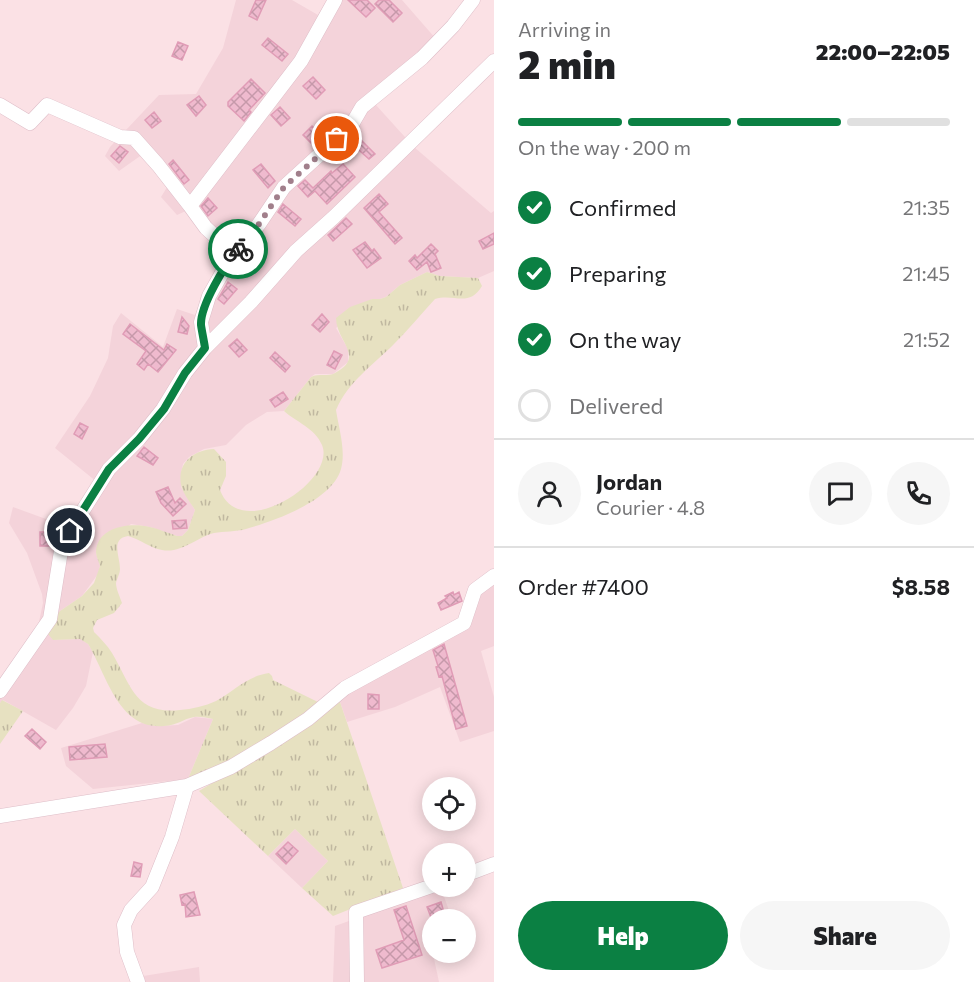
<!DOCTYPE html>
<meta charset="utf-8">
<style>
:root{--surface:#fff;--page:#f6f6f6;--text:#202124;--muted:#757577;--line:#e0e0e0;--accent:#0b8043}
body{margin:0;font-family:Commissioner,sans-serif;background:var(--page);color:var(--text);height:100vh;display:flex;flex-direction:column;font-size:22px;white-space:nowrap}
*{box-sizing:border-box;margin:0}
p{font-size:20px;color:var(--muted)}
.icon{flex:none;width:33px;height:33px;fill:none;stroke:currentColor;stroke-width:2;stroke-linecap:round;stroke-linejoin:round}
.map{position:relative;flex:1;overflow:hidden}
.drawer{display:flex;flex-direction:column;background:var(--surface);width:480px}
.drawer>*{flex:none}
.controls{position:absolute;left:422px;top:777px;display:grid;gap:12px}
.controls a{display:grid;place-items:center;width:54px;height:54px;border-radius:50%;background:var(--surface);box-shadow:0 3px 15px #0003;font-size:30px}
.pin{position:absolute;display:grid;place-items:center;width:51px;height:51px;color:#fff;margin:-26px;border:3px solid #fff;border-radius:50%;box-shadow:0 2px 6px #0007}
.courier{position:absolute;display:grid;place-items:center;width:60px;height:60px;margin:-30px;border:4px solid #0b8043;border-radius:50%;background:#fff;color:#222;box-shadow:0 2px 8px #0007}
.headline em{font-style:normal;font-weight:800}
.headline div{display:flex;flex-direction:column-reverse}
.headline{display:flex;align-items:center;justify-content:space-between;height:102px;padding:0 24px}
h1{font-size:39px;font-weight:800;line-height:45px}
.bar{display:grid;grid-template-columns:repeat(4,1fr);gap:9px 6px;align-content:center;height:72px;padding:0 24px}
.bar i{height:8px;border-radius:4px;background:var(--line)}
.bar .current{background:var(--accent)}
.bar p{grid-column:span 4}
.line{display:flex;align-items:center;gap:15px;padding:0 24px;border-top:2px solid var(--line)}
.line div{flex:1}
.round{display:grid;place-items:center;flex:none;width:63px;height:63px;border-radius:32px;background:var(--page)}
ol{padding:0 24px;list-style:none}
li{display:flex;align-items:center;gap:18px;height:66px}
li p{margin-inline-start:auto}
li .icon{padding:6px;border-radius:50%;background:var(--accent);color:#fff;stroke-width:4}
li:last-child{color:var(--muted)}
li i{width:33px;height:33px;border:3px solid var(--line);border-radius:50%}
.button{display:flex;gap:12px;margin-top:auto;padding:12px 24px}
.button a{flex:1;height:69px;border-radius:36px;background:var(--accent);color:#fff;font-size:24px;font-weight:800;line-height:69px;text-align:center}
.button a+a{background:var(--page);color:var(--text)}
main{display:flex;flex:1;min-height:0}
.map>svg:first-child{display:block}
.residential{fill:#f4d3da}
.grass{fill:url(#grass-tufts)}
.building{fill:url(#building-cross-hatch);stroke:#e09cb6;stroke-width:1.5}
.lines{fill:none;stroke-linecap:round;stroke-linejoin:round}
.minor-casing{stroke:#debec8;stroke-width:15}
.minor{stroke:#fff;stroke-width:14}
.done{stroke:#a17f8b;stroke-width:6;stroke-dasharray:0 10.8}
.route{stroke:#0b8043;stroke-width:8}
</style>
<main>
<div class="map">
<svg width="494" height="982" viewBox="0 0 494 982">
<defs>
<pattern id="grass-tufts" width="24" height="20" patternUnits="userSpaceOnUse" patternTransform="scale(1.5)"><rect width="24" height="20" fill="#e7e1c1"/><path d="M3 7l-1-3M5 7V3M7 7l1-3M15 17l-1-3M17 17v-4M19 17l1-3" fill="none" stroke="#c0b8a0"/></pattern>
<pattern id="building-cross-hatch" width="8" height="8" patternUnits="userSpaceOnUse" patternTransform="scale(1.5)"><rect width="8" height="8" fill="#efbace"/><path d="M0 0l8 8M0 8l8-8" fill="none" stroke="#c699aa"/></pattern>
</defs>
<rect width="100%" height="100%" fill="#fbe1e5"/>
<path class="residential" d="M236 0H292L318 15 327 0H402L443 47 424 65 375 104 414 147 491 213 494 211V271L478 278 440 276 427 272 400 285 386 297 380 299H372L336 328 348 349V362L333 374H315L311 377 284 411 267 412 246 425 226 445 204 449 189 457 183 464 181 473V487L195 510 188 530 182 536H177L150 527 131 524 96 553 100 566 98 574 82 596 60 611 53 640 81 639 88 644 93 652 86 686 73 708 56 730 3 700 0 703V685L37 631 43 603 42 594 27 553 9 523 13 507 68 527 97 482 55 448 90 396 108 358 113 326 121 313 163 347 177 309 195 315 223 251 188 210 177 215 161 197 169 184 143 154 119 171 105 156 110 147 159 95 196 94 223 48Z
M494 570V646L481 651 494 697V731L460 742 440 687 395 707 347 722 339 699 460 622Z
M195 717 213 719 188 779 93 789 66 766 61 748 142 723 156 726 178 725Z
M295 829 328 861 302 888 268 856Z
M441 888 452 919 432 920V952L436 953 433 954 439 982H333L335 926Z
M199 967 200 982H132L131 978Z"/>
<path class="grass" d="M427 272 440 276 478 278 482 286C469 308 454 293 435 299 421 314 408 330 394 344 373 365 348 382 336 410 339 429 346 451 341 469 332 501 274 521 246 529 236 532 224 531 214 533 197 537 181 554 162 550 150 548 140 539 128 536 110 539 120 556 120 569 120 574 117 578 116 583 116 589 120 597 122 603L114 613 97 620 93 628 94 632C101 639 107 645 112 653 131 685 135 715 180 710 192 709 205 706 216 701 234 691 247 676 269 673L272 676 273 680 320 703 229 766 188 779 213 719C207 718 200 716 194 717 183 719 178 725 164 726 118 730 107 675 88 644L80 639 53 640 48 634 54 617 60 611 82 596 94 583 100 566C99 562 96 556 96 552 97 526 131 522 150 527 159 529 168 533 177 536H182L188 530 195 510C191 503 183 494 181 485 177 463 193 450 214 449L226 462V476L220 490C240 544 337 481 322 445 315 428 296 422 284 411L311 377C319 373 328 377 335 373 366 357 336 341 336 318L350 307 372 299H380L386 297 400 285Z
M339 699 403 888 333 916 302 888 328 861 295 829 268 856 199 791 310 724Z
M2 700 23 711 0 744V703Z"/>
<path class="building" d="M256 0H266L257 20 249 16Z
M348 0H367L375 8 366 17Z
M379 0H389L402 13 393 22 375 4Z
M268 38 288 54 282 61 262 45Z
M178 42 188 46 182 60 172 56Z
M313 77 325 90 316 99 303 86Z
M251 79 265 93 249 110 251 112 244 121 228 106V102Z
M199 96 206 105 196 116 187 105Z
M280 107 290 118 281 126 271 115Z
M154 112 161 121 152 128 145 120Z
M312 126 324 139 315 147 303 135Z
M355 134 375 154 369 159 352 144 341 155 337 151Z
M120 146 128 152 119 163 111 156Z
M173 160 189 180 184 184 169 164Z
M261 164 275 181 268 188 253 170Z
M343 164 355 177 327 204 315 191 308 197 298 186 305 180 313 188 331 171 332 173Z
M379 194 388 204 379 212 402 238 395 244 364 208Z
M208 198 217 208 208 216 201 206Z
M283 204 301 219 295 226 278 212Z
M346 218 352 224 333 241 328 235Z
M494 233V244L483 249 479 241Z
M365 242 372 251 374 249 381 258 367 268 353 250Z
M431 244 438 251 435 254 441 268 431 272 427 262 417 270 409 261 415 255 417 258Z
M228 282 237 289 224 304 218 299Z
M322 314 329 322 320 332 312 325Z
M182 317 189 326 187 334 178 332Z
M130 324 164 350 167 344 176 350 158 372 148 364 144 370 137 364 146 351 123 334Z
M237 339 247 350 239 357 229 346Z
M334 351 342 355 335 369 327 365Z
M275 352 290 366 285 372 270 358Z
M283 392 288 399 275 407 270 400Z
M80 423 88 427 82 439 74 434Z
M144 447 158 458 153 465 137 456Z
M168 487 175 503 180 498 186 504 173 516 161 503 156 492Z
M186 520 187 528 173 529 172 521Z
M40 532H49V546H40Z
M453 592 454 595 459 592 462 601 441 610 438 603 447 598 445 596Z
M444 644 467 726 456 729 442 676 439 677 436 667 438 666 433 650Z
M368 694 379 695V709H368Z
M32 729 46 742 40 749 25 736Z
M105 744 107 757 70 760 69 747Z
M288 842 298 851 286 864 276 854Z
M134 862 142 864 140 877 131 876Z
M194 892 200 915 186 917 185 904 182 905 180 895Z
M441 902 445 916 432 920 427 907Z
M406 906 422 955 382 968 376 950 404 940 394 910Z"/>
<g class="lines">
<defs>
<path id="minor" d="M0 105 30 123 47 105 120 137 134 138 158 165 190 206
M230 259 259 224 284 187 351 126 362 107 422 58 453 26 473 0
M205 348 201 322 209 296 230 259 229 249 206 228 190 206 301 61 335 0
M0 691 50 619 61 551 70 531 109 469 139 439 163 409 185 373 205 348 251 302 296 251 334 217 494 61
M0 816 187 786 231 767 271 743 308 719 345 688 464 623 475 590 494 576
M465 875 494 864
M138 982 127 952 124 925 131 910 152 887 172 837 187 786
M357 982 356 912 432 886"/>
</defs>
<use href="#minor" class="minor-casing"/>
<use href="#minor" class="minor"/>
</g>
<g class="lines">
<path class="done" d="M238 249 259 224 284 187 337 139"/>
<path class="route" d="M70 531 109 469 139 439 164 409 185 373 205 348C204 341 202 332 201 325 200 305 226 264 238 249"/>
</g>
</svg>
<div class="controls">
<a><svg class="icon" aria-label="locate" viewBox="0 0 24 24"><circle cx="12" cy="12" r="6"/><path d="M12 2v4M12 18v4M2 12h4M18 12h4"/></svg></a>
<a>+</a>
<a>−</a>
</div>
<div class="pin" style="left:337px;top:139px;background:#ea580c"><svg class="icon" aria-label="bag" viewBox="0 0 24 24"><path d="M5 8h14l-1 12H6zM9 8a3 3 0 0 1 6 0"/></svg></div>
<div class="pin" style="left:70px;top:531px;background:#1f2937"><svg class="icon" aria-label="home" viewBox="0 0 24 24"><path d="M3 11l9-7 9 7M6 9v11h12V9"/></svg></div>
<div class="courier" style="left:238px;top:249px"><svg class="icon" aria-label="bike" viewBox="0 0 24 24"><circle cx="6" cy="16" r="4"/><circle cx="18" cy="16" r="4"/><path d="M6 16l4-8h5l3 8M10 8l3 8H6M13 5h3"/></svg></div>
</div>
<section class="drawer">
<div class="headline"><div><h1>2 min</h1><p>Arriving in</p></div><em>22:00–22:05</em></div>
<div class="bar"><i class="current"></i><i class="current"></i><i class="current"></i><i></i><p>On the way · 200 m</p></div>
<ol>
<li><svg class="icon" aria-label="check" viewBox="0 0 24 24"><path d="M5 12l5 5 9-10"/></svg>Confirmed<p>21:35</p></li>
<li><svg class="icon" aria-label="check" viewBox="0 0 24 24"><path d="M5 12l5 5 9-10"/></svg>Preparing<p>21:45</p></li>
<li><svg class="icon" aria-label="check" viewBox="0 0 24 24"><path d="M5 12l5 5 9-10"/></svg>On the way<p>21:52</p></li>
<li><i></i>Delivered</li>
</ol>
<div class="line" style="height:108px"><a class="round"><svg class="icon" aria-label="person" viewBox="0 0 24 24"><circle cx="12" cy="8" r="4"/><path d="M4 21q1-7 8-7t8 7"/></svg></a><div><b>Jordan</b><p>Courier · 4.8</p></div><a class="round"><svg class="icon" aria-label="chat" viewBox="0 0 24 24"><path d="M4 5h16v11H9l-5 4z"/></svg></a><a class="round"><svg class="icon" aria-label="phone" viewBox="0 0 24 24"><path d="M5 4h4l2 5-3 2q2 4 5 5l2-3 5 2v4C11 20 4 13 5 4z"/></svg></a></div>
<div class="line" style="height:78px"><div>Order #7400</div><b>$8.58</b></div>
<div class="button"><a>Help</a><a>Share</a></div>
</section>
</main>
